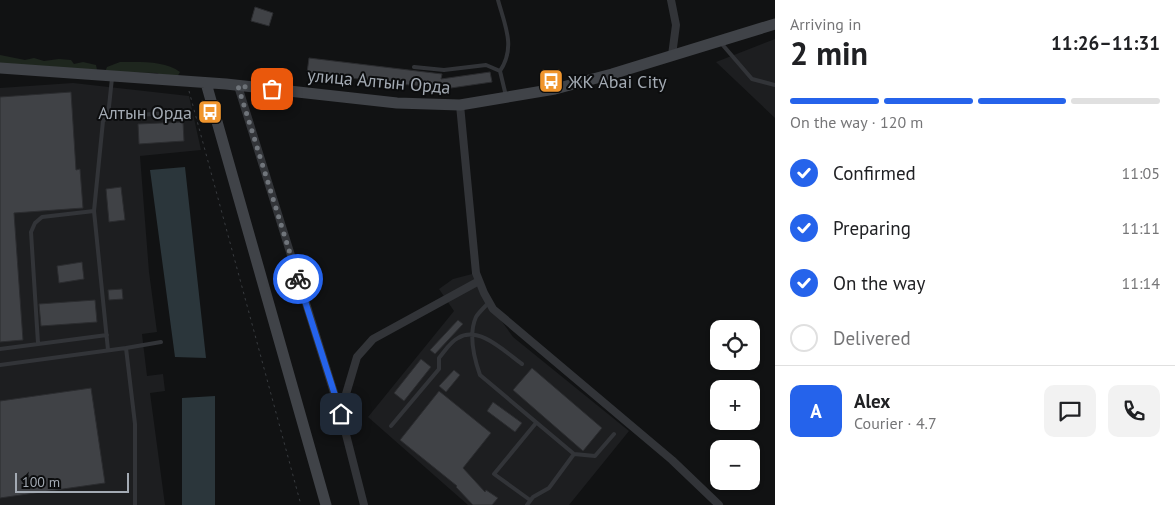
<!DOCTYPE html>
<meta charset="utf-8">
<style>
:root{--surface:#fff;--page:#f2f2f2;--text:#202124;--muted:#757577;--line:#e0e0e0;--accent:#2563eb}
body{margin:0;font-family:"PT Sans",sans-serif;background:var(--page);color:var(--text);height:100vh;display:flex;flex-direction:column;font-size:19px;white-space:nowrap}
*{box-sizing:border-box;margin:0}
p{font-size:16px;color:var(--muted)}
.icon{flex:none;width:28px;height:28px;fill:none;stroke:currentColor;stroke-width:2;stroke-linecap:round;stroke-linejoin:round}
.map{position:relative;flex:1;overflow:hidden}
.drawer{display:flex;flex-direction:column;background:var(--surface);width:400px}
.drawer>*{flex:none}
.buttons{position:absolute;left:710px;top:320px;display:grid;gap:10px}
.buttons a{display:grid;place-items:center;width:50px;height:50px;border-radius:10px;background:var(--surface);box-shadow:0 1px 4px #0004;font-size:25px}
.scale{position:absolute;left:15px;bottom:12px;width:114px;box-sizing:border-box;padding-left:5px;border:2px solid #a3aab3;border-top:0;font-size:14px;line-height:18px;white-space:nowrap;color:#a3aab3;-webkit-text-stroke:4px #0c0d0e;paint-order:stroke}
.pin{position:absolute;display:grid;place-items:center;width:42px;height:42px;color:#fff;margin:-21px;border-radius:10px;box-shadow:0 2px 8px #0006}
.courier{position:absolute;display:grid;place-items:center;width:50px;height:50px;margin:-25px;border:4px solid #2563eb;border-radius:50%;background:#fff;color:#222;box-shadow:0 1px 6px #0007}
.head em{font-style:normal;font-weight:800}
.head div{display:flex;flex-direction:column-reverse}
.head{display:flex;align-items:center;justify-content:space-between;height:85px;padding:0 15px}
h1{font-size:32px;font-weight:800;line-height:38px}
.bar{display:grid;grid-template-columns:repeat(4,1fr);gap:8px 5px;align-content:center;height:60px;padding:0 15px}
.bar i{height:6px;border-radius:4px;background:var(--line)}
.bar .on{background:var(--accent)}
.bar p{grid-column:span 4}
.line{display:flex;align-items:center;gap:12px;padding:0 15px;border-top:1px solid var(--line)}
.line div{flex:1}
.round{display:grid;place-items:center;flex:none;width:52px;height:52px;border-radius:10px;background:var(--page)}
ol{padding:0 15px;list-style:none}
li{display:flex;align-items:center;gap:15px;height:55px}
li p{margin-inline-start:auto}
li .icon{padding:5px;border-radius:50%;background:var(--accent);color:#fff;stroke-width:4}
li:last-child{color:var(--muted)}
li i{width:28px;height:28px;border:2px solid var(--line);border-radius:50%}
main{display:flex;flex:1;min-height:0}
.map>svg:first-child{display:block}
.built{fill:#1d1e20}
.green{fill:#1e261e}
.water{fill:#2b363b}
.building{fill:#404246;stroke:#2b2c2f}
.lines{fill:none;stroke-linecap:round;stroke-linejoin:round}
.path{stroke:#383b3f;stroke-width:1;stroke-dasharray:2.5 4;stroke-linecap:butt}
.service{stroke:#323438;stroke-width:4}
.minor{stroke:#323438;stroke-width:8}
.secondary{stroke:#404348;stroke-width:11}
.done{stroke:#70757b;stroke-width:5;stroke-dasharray:0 9}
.route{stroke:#2563eb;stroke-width:6}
.labels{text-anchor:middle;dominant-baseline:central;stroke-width:4;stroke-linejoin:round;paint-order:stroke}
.street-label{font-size:18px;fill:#a3aab3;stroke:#0c0d0e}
.poi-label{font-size:18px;fill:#a3aab3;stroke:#0c0d0e;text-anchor:start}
</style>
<main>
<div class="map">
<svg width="775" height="505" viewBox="0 0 775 505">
<rect width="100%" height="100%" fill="#111213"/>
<path class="built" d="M775 39V118L716 62Z
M73 83 189 96 201 150 140 156 149 272 157 332 142 334 147 376 163 374 165 391 150 393 165 505H0V88Z
M476 273 493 309 513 337 629 431 569 505H468L368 417 454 311 439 289 453 279Z"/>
<path class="green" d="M0 55 25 60 34 58 44 61 59 59 71 60 74 64 83 62 96 65 97 70 0 64Z
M120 62C137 62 165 60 180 72L177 77 163 76 157 73 105 72 107 67Z"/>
<path class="water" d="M185 167 206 358 175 357 150 170Z
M215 396V505H182V398Z"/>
<path class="building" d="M255 7 273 13 269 26 251 21Z
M309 58 442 74 441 79 490 72 492 82 444 89 307 73Z
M71 92 76 170 80 169 83 208 14 213 23 340 0 342V97Z
M183 122 184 141 139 144 138 124Z
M121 187 125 220 109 222 106 189Z
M82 262 84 279 59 283 57 266Z
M122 289 123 299 109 300 108 290Z
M95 300 97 322 41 326 39 304Z
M458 320 463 324 435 354 430 350Z
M421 359 431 367 404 401 394 393Z
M532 368 602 428 583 451 513 390Z
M454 370 460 375 446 392 439 386Z
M91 388 105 483 0 498V401Z
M439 391 491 433 463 468 485 492 486 490 498 498 492 505H473L456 487 457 486 400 440Z
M493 402 522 423 515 432 487 411Z"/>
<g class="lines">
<path class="path" d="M189 91 301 505"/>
<path class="service" d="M498 0C505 26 516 47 500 71L506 96
M721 43 752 79 775 85
M414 67 444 70 486 65 500 71
M108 116 112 78
M489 302C485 307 479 312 476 317 468 335 474 358 480 375L574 454 549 488 533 497 527 505
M38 343 31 232 35 223 42 217 94 211
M0 349 107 335
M108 350 94 211 103 121 108 116 180 113
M0 365 126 348
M391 426 439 369V358C445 351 450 342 458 338 479 325 505 352 522 364
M574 454 595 456 614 434
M530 500 494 474 536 423
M135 505V424L126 348 161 342"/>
<path class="minor" d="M671 0 676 25 672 55
M238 86 341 415 364 505
M460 105 476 273 484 293 493 309 672 460 719 505
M346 394 357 357 373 339 479 281"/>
<path class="secondary" d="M0 68 226 84 397 103 460 105 555 89 612 74 775 24
M206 83 326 505"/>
</g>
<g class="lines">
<path class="done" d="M272 89 238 86 298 279"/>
<path class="route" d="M298 279 341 414"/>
</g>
<defs>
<symbol id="bus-square" viewBox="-11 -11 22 22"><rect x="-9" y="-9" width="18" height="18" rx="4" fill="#f0952d" stroke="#0c0d0e"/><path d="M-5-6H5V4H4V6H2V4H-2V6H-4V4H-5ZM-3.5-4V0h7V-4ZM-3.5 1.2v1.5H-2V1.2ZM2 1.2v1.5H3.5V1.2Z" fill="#fff"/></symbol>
</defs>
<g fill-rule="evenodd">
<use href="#bus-square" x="537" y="67" width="28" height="28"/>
<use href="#bus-square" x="196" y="98" width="28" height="28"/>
</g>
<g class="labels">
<g class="street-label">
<text transform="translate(379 81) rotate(5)">улица Алтын Орда</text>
</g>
<g class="poi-label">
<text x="568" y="81">ЖК Abai City</text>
<text x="192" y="112" text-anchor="end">Алтын Орда</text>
</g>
</g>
</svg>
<div class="buttons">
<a><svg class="icon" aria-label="locate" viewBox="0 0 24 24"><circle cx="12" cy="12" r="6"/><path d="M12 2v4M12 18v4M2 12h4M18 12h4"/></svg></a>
<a>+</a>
<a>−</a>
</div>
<div class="scale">100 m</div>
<div class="pin" style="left:272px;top:89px;background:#ea580c"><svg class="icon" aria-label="bag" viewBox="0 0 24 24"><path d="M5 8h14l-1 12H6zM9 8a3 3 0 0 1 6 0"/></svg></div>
<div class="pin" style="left:341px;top:414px;background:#1f2937"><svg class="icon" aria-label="home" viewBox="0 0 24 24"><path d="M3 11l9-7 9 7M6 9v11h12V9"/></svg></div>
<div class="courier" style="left:298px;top:279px"><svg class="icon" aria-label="bike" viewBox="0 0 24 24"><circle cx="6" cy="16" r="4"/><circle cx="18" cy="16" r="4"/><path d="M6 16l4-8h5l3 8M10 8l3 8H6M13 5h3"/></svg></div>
</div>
<section class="drawer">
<div class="head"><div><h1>2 min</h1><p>Arriving in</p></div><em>11:26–11:31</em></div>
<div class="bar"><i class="on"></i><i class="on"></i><i class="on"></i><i></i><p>On the way · 120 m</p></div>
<ol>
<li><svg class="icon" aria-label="check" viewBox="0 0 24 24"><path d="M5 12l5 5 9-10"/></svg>Confirmed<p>11:05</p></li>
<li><svg class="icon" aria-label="check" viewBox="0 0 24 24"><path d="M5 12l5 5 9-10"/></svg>Preparing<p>11:11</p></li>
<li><svg class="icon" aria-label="check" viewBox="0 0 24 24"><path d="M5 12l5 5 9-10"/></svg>On the way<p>11:14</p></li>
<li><i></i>Delivered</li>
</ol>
<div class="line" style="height:90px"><b class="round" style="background:var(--accent);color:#fff">A</b><div><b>Alex</b><p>Courier · 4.7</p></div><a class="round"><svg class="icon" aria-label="chat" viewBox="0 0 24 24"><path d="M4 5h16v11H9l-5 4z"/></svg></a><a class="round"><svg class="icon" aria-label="phone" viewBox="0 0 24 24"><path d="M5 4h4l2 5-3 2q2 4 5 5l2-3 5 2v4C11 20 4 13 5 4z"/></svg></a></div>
</section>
</main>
